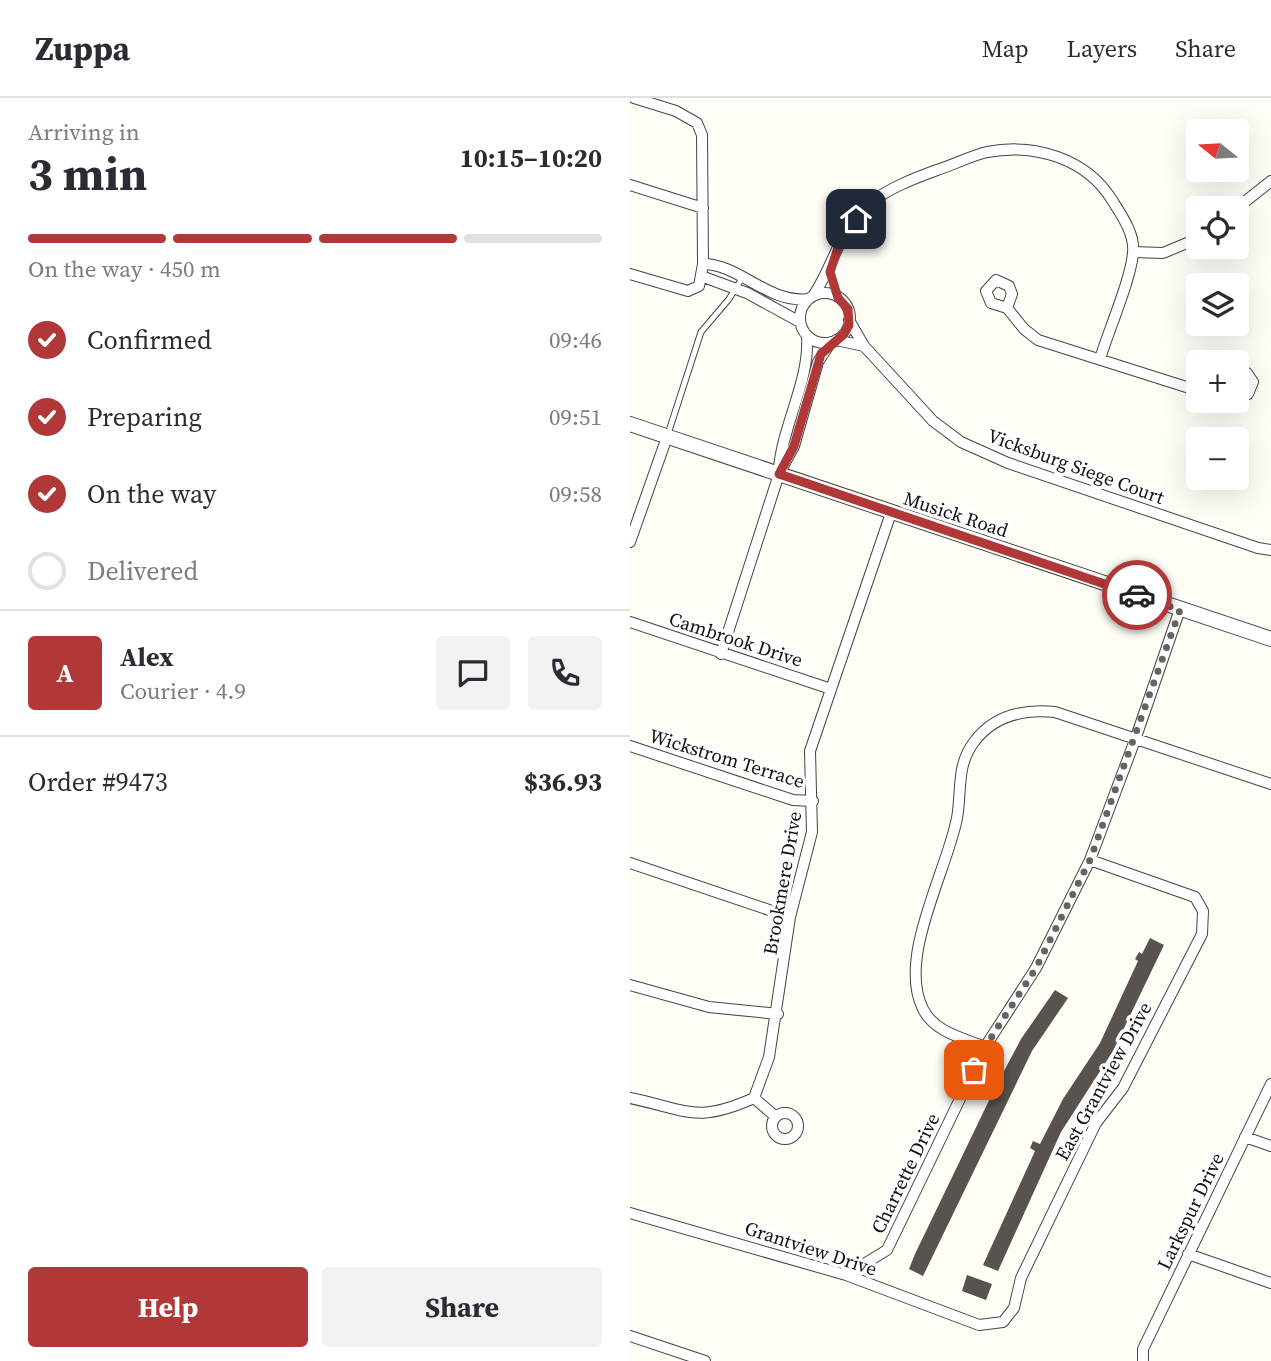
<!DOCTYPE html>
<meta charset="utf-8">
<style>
:root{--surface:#fff;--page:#f2f2f3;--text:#2b2b33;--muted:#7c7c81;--line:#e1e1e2;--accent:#b13839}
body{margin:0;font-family:"Source Serif 4",serif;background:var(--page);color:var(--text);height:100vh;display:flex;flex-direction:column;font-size:26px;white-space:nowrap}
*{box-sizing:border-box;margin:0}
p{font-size:23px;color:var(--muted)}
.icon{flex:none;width:38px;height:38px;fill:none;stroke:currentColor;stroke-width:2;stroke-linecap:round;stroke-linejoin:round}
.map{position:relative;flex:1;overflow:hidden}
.sheet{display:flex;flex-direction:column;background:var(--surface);width:630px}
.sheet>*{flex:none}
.needle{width:46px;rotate:288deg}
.fabs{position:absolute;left:556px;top:21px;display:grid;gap:14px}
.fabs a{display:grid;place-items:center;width:63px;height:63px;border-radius:7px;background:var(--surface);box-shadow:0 7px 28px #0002;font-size:35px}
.pin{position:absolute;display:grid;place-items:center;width:60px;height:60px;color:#fff;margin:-30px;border-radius:14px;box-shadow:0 4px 10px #0006}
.courier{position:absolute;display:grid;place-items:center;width:70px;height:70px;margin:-35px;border:5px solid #b13839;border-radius:50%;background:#fff;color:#222;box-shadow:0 2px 9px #0007}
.summary em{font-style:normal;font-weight:700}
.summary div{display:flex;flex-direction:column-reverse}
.summary{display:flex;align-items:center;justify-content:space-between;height:119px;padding:0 28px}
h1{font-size:46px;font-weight:700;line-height:52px}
.bar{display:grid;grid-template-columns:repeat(4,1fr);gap:10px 7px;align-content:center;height:84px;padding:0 28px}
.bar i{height:9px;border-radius:5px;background:var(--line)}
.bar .current{background:var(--accent)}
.bar p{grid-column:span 4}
.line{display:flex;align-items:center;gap:18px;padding:0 28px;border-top:2px solid var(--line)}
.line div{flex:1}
.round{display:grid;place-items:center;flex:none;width:74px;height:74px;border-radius:7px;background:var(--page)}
ol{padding:0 28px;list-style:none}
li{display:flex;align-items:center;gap:21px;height:77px}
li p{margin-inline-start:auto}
li .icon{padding:7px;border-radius:50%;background:var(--accent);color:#fff;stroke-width:4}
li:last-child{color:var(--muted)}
li i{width:38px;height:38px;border:4px solid var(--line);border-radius:50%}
.cta{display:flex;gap:14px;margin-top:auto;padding:14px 28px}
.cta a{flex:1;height:80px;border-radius:7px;background:var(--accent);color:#fff;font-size:28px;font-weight:700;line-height:80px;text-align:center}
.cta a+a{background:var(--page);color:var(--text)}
header{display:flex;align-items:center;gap:42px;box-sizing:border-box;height:98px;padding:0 35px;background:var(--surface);border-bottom:2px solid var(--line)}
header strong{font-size:33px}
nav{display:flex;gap:38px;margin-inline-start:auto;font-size:24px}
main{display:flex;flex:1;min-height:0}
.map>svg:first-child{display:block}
.building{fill:#58534e}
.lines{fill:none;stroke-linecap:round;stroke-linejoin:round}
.service-casing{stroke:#444;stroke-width:7}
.minor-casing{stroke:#444;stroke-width:12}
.tertiary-casing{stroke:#444;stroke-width:16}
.service{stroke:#fff;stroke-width:5}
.minor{stroke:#fff;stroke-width:10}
.tertiary{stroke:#fff;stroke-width:14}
.done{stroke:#646461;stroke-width:7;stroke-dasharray:0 12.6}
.route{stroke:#b13839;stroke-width:9}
.labels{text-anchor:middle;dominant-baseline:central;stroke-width:7;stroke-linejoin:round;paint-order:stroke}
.street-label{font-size:19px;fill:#111;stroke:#fff}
</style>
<header>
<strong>Zuppa</strong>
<nav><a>Map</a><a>Layers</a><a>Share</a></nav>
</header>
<main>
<section class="sheet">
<div class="summary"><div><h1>3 min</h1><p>Arriving in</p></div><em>10:15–10:20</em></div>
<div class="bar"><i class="current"></i><i class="current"></i><i class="current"></i><i></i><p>On the way · 450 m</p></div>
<ol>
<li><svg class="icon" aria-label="check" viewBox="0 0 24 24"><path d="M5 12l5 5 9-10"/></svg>Confirmed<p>09:46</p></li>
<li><svg class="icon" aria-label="check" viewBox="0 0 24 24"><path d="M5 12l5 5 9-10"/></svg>Preparing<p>09:51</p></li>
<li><svg class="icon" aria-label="check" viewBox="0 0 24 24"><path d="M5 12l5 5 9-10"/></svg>On the way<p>09:58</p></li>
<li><i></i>Delivered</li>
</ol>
<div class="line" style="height:126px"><b class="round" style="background:var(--accent);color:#fff">A</b><div><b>Alex</b><p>Courier · 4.9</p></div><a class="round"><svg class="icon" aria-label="chat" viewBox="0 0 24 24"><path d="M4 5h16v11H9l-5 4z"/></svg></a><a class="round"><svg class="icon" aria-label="phone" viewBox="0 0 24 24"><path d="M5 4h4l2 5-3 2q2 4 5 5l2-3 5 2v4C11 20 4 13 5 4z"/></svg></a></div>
<div class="line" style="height:91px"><div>Order #9473</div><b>$36.93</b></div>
<div class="cta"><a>Help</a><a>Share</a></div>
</section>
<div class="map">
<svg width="641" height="1263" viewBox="0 0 641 1263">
<rect width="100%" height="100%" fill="#fefdf6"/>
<path class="building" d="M520 840 534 847 483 953 431 1034 368 1173 353 1167 405 1053 400 1050 403 1043 410 1046 433 1001 470 945 508 863 505 861 509 854 512 856Z
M425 892 438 900 402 953 293 1178 279 1171 285 1156 365 990 391 941Z
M337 1177 362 1186 356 1202 332 1193Z"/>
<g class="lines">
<defs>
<path id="service" d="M38 336 71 234 99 201 112 180"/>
<path id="minor" d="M0 87 73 110
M607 110 641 83
M503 154 533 155 569 140
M73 166C110 166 138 206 179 201
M0 176 58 193 69 188 73 166 72 37 67 25 46 13 4 0
M71 178 117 195 170 224
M170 220a25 25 0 1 1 50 0a25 25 0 1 1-50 0Z
M183 198C204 168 210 128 240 105 259 90 285 80 307 72 323 67 340 58 357 54 404 45 456 60 482 102 492 118 505 136 503 155 501 181 478 234 470 261
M377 210 382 196 379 188 366 182 356 193 361 205 377 210 394 231 408 242 569 293
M219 222 234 248 303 323 331 344 378 365 628 450 641 452
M206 242 234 248
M607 274 617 275 623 284 618 296 607 298
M149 370C153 326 180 282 177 238
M0 444 37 339
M0 524 201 591
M91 556 149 376 164 348 188 264 201 244
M0 648 163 702 183 703
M0 765 160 819
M0 887 79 909 148 916
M355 949C333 940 304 934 293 911 267 860 317 773 327 720 332 692 326 668 344 644 364 617 394 611 425 614L641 686
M0 1000C58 1012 66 1026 124 1000L139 959 160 819 182 734 180 653 261 415
M124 1000 146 1019
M142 1028a13 13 0 1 1 26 0a13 13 0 1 1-26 0Z
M615 1039 641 1048
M0 1115 216 1177 349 1227 373 1224 384 1210 391 1180 466 1025 493 990 572 836 573 813 565 799 460 762
M558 1156 641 1185
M216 1177 257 1152 355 949 406 870 460 762 505 642 550 511
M0 1238 75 1263
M513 1263V1251L641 986"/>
<path id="tertiary" d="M0 326 641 541"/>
</defs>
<use href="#service" class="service-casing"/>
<use href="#minor" class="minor-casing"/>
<use href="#tertiary" class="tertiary-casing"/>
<use href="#service" class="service"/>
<use href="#minor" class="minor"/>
<use href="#tertiary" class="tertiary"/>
</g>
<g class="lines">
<path class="done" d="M344 972 355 949 406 870 460 762 550 512 507 497"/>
<path class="route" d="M226 121 212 138 200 174 208 200 218 211 219 227 214 236 191 256 164 348 149 376 507 497"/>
</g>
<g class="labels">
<g class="street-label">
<text transform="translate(446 368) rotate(20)">Vicksburg Siege Court</text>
<text transform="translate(326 416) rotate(18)">Musick Road</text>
<text transform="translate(106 541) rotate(18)">Cambrook Drive</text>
<text transform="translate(97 660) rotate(17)">Wickstrom Terrace</text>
<text transform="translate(152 785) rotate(-80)">Brookmere Drive</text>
<text transform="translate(473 983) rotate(-61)">East Grantview Drive</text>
<text transform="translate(275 1075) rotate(-64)">Charrette Drive</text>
<text transform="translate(560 1113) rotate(-64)">Larkspur Drive</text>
<text transform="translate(181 1150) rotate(18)">Grantview Drive</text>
</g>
</g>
</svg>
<div class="fabs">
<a><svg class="needle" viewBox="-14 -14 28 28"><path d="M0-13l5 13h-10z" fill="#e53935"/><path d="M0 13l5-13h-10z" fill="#7c7c81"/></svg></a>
<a><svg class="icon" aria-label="locate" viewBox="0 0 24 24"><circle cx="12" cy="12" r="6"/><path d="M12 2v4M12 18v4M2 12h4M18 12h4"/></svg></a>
<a><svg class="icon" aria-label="layers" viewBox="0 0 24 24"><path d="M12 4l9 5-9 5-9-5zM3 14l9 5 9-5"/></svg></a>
<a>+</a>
<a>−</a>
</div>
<div class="pin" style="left:344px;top:972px;background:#ea580c"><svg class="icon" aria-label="bag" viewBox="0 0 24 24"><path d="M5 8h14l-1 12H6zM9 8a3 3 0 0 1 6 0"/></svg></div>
<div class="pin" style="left:226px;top:121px;background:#1f2937"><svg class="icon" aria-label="home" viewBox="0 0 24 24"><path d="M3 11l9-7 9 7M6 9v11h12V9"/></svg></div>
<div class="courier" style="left:507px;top:497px"><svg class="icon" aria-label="car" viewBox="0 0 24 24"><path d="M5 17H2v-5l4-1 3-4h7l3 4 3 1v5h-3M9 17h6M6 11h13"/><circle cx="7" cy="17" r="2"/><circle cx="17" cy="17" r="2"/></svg></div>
</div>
</main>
